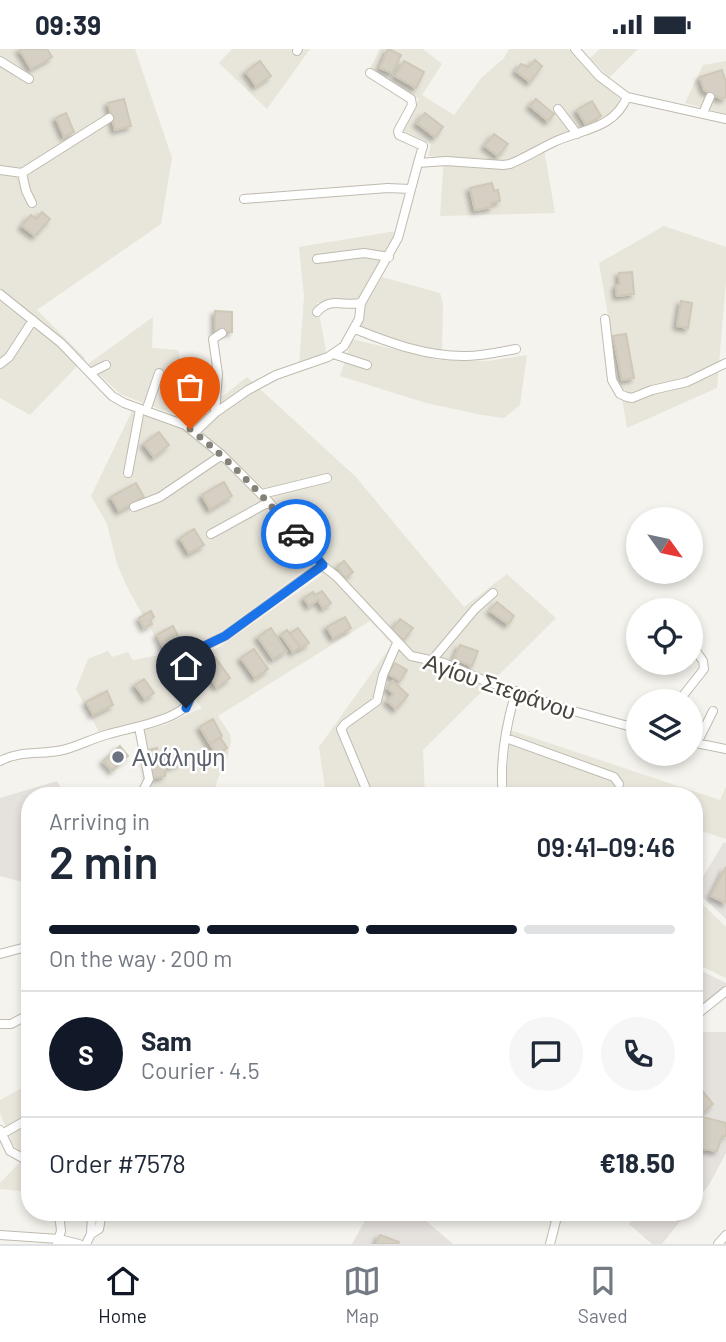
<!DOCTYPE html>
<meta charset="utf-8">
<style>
:root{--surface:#fff;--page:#f6f6f7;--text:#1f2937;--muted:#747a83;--line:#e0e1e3;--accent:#111827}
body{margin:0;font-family:Barlow,sans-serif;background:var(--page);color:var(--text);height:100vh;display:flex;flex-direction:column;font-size:26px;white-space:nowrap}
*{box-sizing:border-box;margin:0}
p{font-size:23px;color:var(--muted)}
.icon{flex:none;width:38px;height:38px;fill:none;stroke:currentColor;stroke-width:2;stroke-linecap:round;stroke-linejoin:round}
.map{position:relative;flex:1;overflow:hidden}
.panel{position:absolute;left:21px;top:738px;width:682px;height:434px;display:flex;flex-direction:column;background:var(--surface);border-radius:28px;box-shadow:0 4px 10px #0003}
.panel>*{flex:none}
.needle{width:46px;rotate:123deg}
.controls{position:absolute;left:626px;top:458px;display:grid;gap:14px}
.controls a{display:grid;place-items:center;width:77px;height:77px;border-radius:50%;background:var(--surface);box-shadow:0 4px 10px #0003;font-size:35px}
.pin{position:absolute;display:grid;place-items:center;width:60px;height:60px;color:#fff;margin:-72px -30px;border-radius:50% 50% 50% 0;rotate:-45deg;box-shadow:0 0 7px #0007}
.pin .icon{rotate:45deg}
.courier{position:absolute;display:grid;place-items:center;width:70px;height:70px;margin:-35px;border:5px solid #1a73e8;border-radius:50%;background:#fff;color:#222;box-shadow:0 2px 9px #0007}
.head em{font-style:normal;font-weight:600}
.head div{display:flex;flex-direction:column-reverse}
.head{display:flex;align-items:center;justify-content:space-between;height:119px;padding:0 28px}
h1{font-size:46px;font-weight:600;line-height:52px}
.bar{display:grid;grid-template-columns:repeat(4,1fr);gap:10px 7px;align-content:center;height:84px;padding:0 28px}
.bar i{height:9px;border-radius:5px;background:var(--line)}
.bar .current{background:var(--accent)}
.bar p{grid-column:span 4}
.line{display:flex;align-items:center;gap:18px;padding:0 28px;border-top:2px solid var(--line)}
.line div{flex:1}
.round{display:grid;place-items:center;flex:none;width:74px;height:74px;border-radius:37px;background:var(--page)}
.status{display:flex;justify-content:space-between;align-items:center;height:49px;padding:0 35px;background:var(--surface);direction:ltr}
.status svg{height:19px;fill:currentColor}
.tab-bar{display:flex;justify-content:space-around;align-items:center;height:98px;border-top:2px solid var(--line);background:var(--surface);font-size:19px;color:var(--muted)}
.tab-bar a{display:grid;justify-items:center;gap:4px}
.tab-bar .current{color:var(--accent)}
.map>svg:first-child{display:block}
.residential{fill:#e8e5db}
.industrial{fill:#e5e2de}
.building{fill:#d5d0c3;stroke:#cfc8b7;stroke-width:2;filter:url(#shadow)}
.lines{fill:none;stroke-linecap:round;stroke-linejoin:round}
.street-casing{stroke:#bfbbb0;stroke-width:10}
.street{stroke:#fff;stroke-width:8}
.done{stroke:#858179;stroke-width:7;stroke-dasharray:0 12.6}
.route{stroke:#1a73e8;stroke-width:9}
.worship-dot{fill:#6b7280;stroke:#fff;stroke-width:2.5}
.labels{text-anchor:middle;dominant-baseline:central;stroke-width:5;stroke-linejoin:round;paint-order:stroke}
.street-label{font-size:23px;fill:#48443b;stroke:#fff}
.worship-label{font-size:23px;fill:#5b616d;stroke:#fff;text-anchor:start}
</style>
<div class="status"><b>09:39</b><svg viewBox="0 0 49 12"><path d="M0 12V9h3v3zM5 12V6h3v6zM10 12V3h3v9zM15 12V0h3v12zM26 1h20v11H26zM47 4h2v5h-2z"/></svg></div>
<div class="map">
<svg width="726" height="1195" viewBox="0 0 726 1195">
<defs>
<filter id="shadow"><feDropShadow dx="-3.5" dy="3.5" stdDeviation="2" flood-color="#0004"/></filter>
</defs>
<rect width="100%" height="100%" fill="#f5f3ed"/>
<path class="residential" d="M0 0H135L172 109 161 175 37 261 85 309 30 366 0 349Z
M232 0H310L267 60 219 14Z
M380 0H423L442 15 422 46 454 66 482 28 504 9 509 0H569L583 16 619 49V57L611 66 593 76 563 84 543 94 555 164 440 167 444 108 428 107 431 95 403 82 419 50 370 19Z
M600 0H638L609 29 590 9Z
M726 12V65L685 54 703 16Z
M664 177 726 198V232L717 339 627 379 599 214Z
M396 182 395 189 361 250 348 253 334 252 317 254 327 307 299 317 304 247 299 198Z
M382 228 440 244 443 255 442 304 356 284 364 257Z
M153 268 152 299 178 301 185 330 178 367 195 369 247 328 356 428 464 558 507 525 556 569 423 701 425 747H326L319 698 393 594 370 572 218 667 230 685 231 692 226 715 218 729 213 747H143L153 724 143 682 164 676 202 659 169 621 173 611 216 600 322 526 311 516 223 582 195 599 165 605 129 542 117 515 107 475 91 447 132 362 175 366 120 345 88 315Z
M352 290 438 311 488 312 527 306 520 356 504 369 482 366 426 354 340 327Z
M108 602 112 608 128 603 133 611 160 606 161 621 186 651V655L170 665 100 685 76 640 88 610Z
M510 681 720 751 726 738V790L695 780V747H505Z
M695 848 726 878V929L695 914Z
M26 1037 30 1043V1110L13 1096 0 1064V1051Z
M20 1113 30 1119V1143L0 1140V1134Z"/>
<path class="industrial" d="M57 732 66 747H30V835L0 827V749Z
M724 793 726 794V870L695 841Z
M695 919 726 934V937L695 961Z
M695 983H726V1104L709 1136 695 1153Z
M369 1164H417L453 1195H352Z
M638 1164H687L662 1195H652L629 1175Z"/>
<path class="building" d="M19 0H47L52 8 31 20Z
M388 0 401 6 392 24 380 19Z
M535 11 542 17 530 33 516 22 521 15 529 18Z
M260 12 271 27 256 37 246 23Z
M404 12 424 23 416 39 395 27Z
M722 21 726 34V48L721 50 704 41 700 28Z
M124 50 131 77 115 81 108 54Z
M536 50 554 65 548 72 530 57Z
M592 52 601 67 586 76 577 61Z
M66 64 74 83 64 88 56 69Z
M425 64 443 78 435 88 417 74Z
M494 85 508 95 498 107 485 97Z
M492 134 494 142 498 141 500 152 491 154 492 158 475 161 470 139Z
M42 163 50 170 35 187 22 177 31 166 36 170Z
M632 223 634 245 617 247 616 237 620 235 619 224Z
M681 252 692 254 688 279 677 277Z
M215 262 232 263V283H215Z
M626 285 634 329 622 331 613 287Z
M159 383 169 396 154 408 144 395Z
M224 433 232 447 210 460 202 446Z
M136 434 144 448 119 462 111 448Z
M194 480 204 496 189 504 180 489Z
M344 512 353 523 345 529 337 518Z
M322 542 331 554 323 559 318 551 309 557 304 549 313 543 315 546Z
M497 553 514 567 508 575 490 562Z
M151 562 154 568 150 571 152 575 144 579 139 569Z
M345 568 351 579 333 589 327 578Z
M400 570 413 579 404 591 391 582Z
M173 577 181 593 165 602 157 586Z
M271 579 286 602 273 610 258 588Z
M298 579 309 594 301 599 290 585Z
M287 581 300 598 293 603 281 586Z
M460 596 478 602 472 617 454 610Z
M254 600 268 620 255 629 241 609Z
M215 608 230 629 217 638 203 618Z
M395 614 407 621 400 632 388 625Z
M144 630 154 644 145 650 135 636Z
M393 632 408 646 396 660 387 652 394 645 387 639Z
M107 642 113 656 93 666 86 653Z
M213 670 222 687 210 695 200 678Z
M220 688 227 699 217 706 210 695Z
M120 697 128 707 112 722 103 712Z
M157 699 159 711 163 710 166 719 165 727 150 730 145 702Z
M176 703 180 714 169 718 165 707Z
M726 818V854L711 847Z
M695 1033 713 1055 699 1067 726 1074V1087H722L717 1102 695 1099Z
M380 1186 399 1193 398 1195H376Z"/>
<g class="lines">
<defs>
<path id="street" d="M575 0 599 27 627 48
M297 2 298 0
M0 12 29 30
M370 24 411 50 412 56 398 82 399 86 423 97 418 114
M558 60 577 85
M703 64 710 48
M0 121 22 124 109 69
M22 124 26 142 32 154
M244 150 388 139 410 140
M317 210 364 204 389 208
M0 245 61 294 112 347 124 354 185 376 222 406 269 453 322 516 336 527 411 607 444 614 485 632 566 660 639 680
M317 263C331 247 343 258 361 254
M605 270 612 331 620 345 627 348 632 349 652 341 687 333 726 314
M355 280C390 294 428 308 467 307 483 307 499 303 516 300
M333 305 367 316
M0 315 9 308 33 271
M90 324 106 316
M146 362 159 324
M215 364 218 325 213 290 222 284
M195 383 215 364 248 341 276 326 328 308 344 297 359 270 361 254 398 189 418 114 446 112 503 116 510 115C525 109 539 100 554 93 582 80 614 80 627 48L726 70
M128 424 140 360
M262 445 327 429
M134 458 160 448 222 406
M211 485 269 453
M433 610 475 560 493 544
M678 653 704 620 703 612 691 595
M139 678 149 730 140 747
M506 689 614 728 619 735
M691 693 726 700
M697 694 713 662
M0 712C21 701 41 706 63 701 79 697 93 689 109 685 128 679 187 670 190 649L168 618 170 608 176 604 202 598 225 587 322 516
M369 747 341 680 345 675 377 652 383 626 397 594
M503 747C499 712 506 676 516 642
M0 905 30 897
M695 967 726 942
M0 975H11L30 965
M0 1081 10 1102 30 1113
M2 1085 30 1069
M91 1185 99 1180 102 1164
M0 1186 59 1190 79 1195
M57 1195 61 1182 59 1164
M86 1195 91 1185 92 1164
M550 1195 558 1164
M718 1195 726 1186"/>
</defs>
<use href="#street" class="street-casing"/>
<use href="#street" class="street"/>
</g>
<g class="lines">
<path class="done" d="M190 380C230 411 263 447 296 485"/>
<path class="route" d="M186 659 190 649 171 623 167 615 170 608 176 604 202 598 225 587 323 516 296 485"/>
</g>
<circle class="worship-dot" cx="118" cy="708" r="7"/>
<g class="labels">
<g class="street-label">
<text transform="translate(500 637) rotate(19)">Αγίου Στεφάνου</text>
</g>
<g class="worship-label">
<text x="132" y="708">Ανάληψη</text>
</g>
</g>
</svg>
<div class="controls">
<a><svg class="needle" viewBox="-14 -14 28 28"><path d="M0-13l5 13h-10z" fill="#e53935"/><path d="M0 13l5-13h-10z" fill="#747a83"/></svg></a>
<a><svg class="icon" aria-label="locate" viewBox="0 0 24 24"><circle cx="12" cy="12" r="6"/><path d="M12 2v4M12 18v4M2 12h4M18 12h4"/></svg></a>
<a><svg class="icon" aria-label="layers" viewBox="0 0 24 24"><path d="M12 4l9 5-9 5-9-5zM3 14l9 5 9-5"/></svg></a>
</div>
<div class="pin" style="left:190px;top:380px;background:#ea580c"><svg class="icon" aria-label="bag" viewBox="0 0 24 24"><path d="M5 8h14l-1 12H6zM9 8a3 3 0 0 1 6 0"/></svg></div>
<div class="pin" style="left:186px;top:659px;background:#1f2937"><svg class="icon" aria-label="home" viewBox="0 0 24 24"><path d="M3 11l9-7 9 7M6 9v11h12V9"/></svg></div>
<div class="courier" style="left:296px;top:485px"><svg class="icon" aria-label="car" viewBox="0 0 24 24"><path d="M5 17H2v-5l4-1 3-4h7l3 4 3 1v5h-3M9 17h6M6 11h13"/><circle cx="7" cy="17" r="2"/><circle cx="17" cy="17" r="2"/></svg></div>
<section class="panel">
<div class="head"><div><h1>2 min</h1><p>Arriving in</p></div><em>09:41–09:46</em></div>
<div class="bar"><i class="current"></i><i class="current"></i><i class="current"></i><i></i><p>On the way · 200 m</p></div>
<div class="line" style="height:126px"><b class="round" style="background:var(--accent);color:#fff">S</b><div><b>Sam</b><p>Courier · 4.5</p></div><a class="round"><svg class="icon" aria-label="chat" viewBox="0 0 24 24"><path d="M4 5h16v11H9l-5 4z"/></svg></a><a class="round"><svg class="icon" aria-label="phone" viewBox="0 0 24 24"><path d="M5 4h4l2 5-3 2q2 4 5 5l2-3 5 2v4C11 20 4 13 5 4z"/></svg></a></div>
<div class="line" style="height:91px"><div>Order #7578</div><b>€18.50</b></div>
</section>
</div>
<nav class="tab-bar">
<a class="current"><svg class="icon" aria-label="home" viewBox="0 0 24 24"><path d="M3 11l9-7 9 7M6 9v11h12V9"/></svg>Home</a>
<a><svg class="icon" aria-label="map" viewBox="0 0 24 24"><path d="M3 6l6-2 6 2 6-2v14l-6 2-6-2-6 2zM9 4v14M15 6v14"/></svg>Map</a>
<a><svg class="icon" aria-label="saved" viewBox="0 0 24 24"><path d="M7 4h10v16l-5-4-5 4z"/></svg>Saved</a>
</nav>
